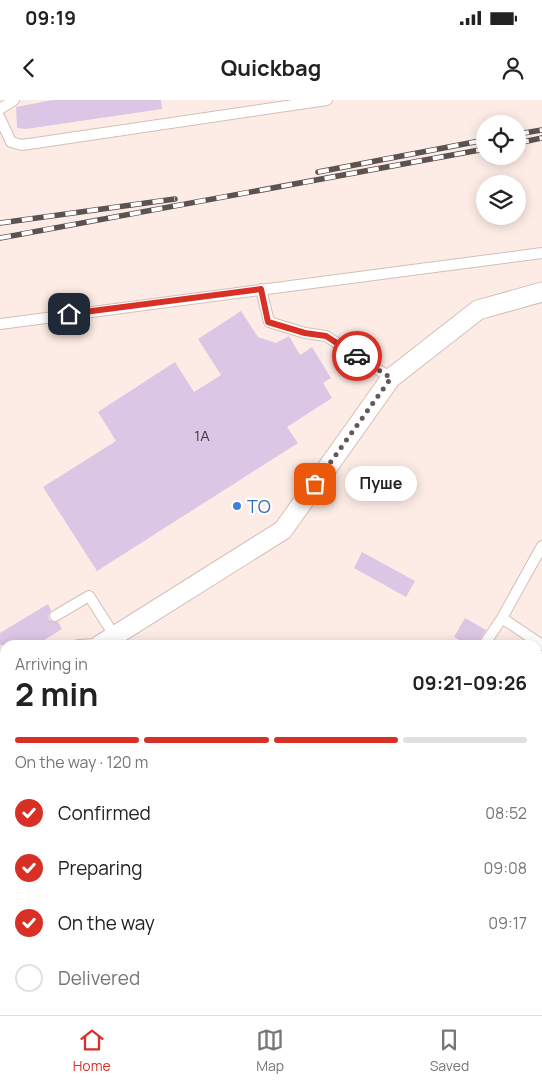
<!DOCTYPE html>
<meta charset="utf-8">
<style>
:root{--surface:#fff;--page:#f6f6f6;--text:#222;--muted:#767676;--line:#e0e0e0;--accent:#d93025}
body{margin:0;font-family:Manrope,sans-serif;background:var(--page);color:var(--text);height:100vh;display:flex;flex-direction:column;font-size:19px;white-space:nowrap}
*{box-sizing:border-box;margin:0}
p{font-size:16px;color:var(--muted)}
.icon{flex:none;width:28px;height:28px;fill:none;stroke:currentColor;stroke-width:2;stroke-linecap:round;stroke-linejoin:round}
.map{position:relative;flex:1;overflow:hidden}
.panel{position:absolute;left:0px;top:540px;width:542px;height:375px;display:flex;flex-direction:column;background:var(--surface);border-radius:15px 15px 0 0;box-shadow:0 2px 12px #0003}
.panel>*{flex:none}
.controls{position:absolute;left:476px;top:15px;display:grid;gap:10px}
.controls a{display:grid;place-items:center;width:50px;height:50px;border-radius:50%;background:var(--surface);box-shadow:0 2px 12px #0003;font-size:25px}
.pin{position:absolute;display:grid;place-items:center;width:42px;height:42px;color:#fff;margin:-21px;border-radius:10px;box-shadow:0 2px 8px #0006}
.courier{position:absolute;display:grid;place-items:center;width:50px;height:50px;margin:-25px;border:4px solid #d93025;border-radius:50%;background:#fff;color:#222;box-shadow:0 1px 6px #0007}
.bubble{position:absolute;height:35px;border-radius:18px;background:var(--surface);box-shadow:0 2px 12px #0003;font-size:16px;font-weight:700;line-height:35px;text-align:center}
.headline em{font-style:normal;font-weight:700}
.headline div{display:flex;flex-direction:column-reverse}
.headline{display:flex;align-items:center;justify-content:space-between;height:85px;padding:0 15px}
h1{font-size:32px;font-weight:700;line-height:38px}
.bar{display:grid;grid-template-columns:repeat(4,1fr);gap:8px 5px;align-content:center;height:60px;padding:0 15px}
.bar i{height:6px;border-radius:4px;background:var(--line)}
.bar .active{background:var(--accent)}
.bar p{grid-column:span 4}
ol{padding:0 15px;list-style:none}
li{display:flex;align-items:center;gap:15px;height:55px}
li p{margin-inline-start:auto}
li .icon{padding:5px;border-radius:50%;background:var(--accent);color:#fff;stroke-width:4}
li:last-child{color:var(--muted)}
li i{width:28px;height:28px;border:2px solid var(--line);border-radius:50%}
.status{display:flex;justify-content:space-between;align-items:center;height:35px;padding:0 25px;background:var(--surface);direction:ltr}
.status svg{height:14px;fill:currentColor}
header{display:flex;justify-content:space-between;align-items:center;height:65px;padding:0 15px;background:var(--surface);font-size:22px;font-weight:700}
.tab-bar{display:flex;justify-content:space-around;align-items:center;height:70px;border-top:1px solid var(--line);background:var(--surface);font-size:14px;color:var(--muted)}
.tab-bar a{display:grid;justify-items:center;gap:2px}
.tab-bar .active{color:var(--accent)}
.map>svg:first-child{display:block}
.building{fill:#dbc6e5}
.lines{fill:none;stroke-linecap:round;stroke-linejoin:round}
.lane-casing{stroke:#d3bfb8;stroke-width:12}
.street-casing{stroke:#d3bfb8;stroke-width:21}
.lane{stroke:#fff;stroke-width:10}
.street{stroke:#fff;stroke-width:19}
.rail-casing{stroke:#5c524e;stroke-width:5.5}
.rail{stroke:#fff;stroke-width:4;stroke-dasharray:11;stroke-linecap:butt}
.done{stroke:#645956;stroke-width:5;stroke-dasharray:0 9}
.route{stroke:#d93025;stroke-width:6}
.shop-dot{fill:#3f7fe0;stroke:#fff;stroke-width:2}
.labels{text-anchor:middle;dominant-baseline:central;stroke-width:4.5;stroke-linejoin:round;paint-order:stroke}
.number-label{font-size:15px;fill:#44393f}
.shop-label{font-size:18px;fill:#366cbe;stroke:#fff;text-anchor:start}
</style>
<div class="status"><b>09:19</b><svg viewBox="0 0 49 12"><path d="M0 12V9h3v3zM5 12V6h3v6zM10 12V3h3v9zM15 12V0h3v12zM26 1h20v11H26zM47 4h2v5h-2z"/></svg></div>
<header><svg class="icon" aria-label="back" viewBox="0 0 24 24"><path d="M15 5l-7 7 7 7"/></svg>Quickbag<svg class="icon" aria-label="person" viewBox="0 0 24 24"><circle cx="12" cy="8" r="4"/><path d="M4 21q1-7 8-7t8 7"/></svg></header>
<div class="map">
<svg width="542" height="915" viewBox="0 0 542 915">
<rect width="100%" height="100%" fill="#fdece6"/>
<path class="building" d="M53 0H161L162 9 26 29 17 28 16 7Z
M241 211 258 237 276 243 289 236 300 255 312 247 331 278 323 283 332 298 287 327 298 343 97 471 43 387 116 341 98 312 175 262 194 292 221 275 198 239Z
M362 452 415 481 406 497 354 468Z
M48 504 51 510 48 516 49 520 58 522 62 529 36 545H0V533Z
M465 518 486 530 477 545H468L454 537Z"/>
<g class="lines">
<defs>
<path id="lane" d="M0 9 14 0
M0 18 11 42 22 45 327 0
M261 189 269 222 305 233 326 236 391 278
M0 224 542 153
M55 516 89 496 114 535
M502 518 542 545
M78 545 99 544
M484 545 502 518 542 446
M0 583 5 582
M538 612 542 609
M538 787 542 784
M91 910 94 915
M191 915 199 910
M373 915V910"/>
<path id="street" d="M100 545 283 430 391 278 478 210 542 192
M538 706 542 703"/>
</defs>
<use href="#lane" class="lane-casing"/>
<use href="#street" class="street-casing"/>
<use href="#lane" class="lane"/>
<use href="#street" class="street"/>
<defs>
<path id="rail" d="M518 34 542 30
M518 43 542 38
M318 72 485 40
M0 123 175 99
M0 138 485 49"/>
</defs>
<use href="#rail" class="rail-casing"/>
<use href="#rail" class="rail"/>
</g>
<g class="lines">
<path class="done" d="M315 384 391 278 357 256"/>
<path class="route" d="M69 214 261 189 268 222 305 233 326 236 357 256"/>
</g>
<circle class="shop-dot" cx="237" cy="406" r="5"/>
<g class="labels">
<g class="number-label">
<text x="202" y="335">1А</text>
</g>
<g class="shop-label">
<text x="247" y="406">ТО</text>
</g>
</g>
</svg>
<div class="controls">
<a><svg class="icon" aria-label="locate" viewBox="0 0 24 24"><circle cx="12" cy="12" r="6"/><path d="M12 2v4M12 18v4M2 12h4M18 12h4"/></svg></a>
<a><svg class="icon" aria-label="layers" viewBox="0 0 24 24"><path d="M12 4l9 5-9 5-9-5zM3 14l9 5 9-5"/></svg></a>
</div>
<div class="pin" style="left:315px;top:384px;background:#ea580c"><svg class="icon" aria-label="bag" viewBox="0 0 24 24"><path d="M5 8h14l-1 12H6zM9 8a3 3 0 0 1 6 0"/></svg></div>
<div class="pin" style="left:69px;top:214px;background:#1f2937"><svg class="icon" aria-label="home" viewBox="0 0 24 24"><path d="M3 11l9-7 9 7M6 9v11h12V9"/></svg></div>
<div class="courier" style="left:357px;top:256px"><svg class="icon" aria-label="car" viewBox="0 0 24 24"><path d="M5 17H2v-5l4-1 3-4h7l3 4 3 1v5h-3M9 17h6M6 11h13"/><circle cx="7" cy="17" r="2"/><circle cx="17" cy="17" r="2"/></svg></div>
<div class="bubble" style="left:345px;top:366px;width:72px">Пуше</div>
<section class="panel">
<div class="headline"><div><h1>2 min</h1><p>Arriving in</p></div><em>09:21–09:26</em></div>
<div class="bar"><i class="active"></i><i class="active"></i><i class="active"></i><i></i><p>On the way · 120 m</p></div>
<ol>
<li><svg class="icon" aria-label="check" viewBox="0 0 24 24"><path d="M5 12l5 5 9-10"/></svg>Confirmed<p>08:52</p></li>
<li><svg class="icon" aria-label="check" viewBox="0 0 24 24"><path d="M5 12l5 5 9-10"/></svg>Preparing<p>09:08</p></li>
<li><svg class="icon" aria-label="check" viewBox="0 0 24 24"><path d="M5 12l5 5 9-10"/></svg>On the way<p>09:17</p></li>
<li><i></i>Delivered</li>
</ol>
</section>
</div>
<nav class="tab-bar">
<a class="active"><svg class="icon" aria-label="home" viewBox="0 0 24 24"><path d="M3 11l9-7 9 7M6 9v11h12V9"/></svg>Home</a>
<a><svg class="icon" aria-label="map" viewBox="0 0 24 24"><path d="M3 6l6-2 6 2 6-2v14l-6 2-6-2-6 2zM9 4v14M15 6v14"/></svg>Map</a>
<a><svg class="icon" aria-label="saved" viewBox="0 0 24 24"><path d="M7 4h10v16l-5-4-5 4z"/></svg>Saved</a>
</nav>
